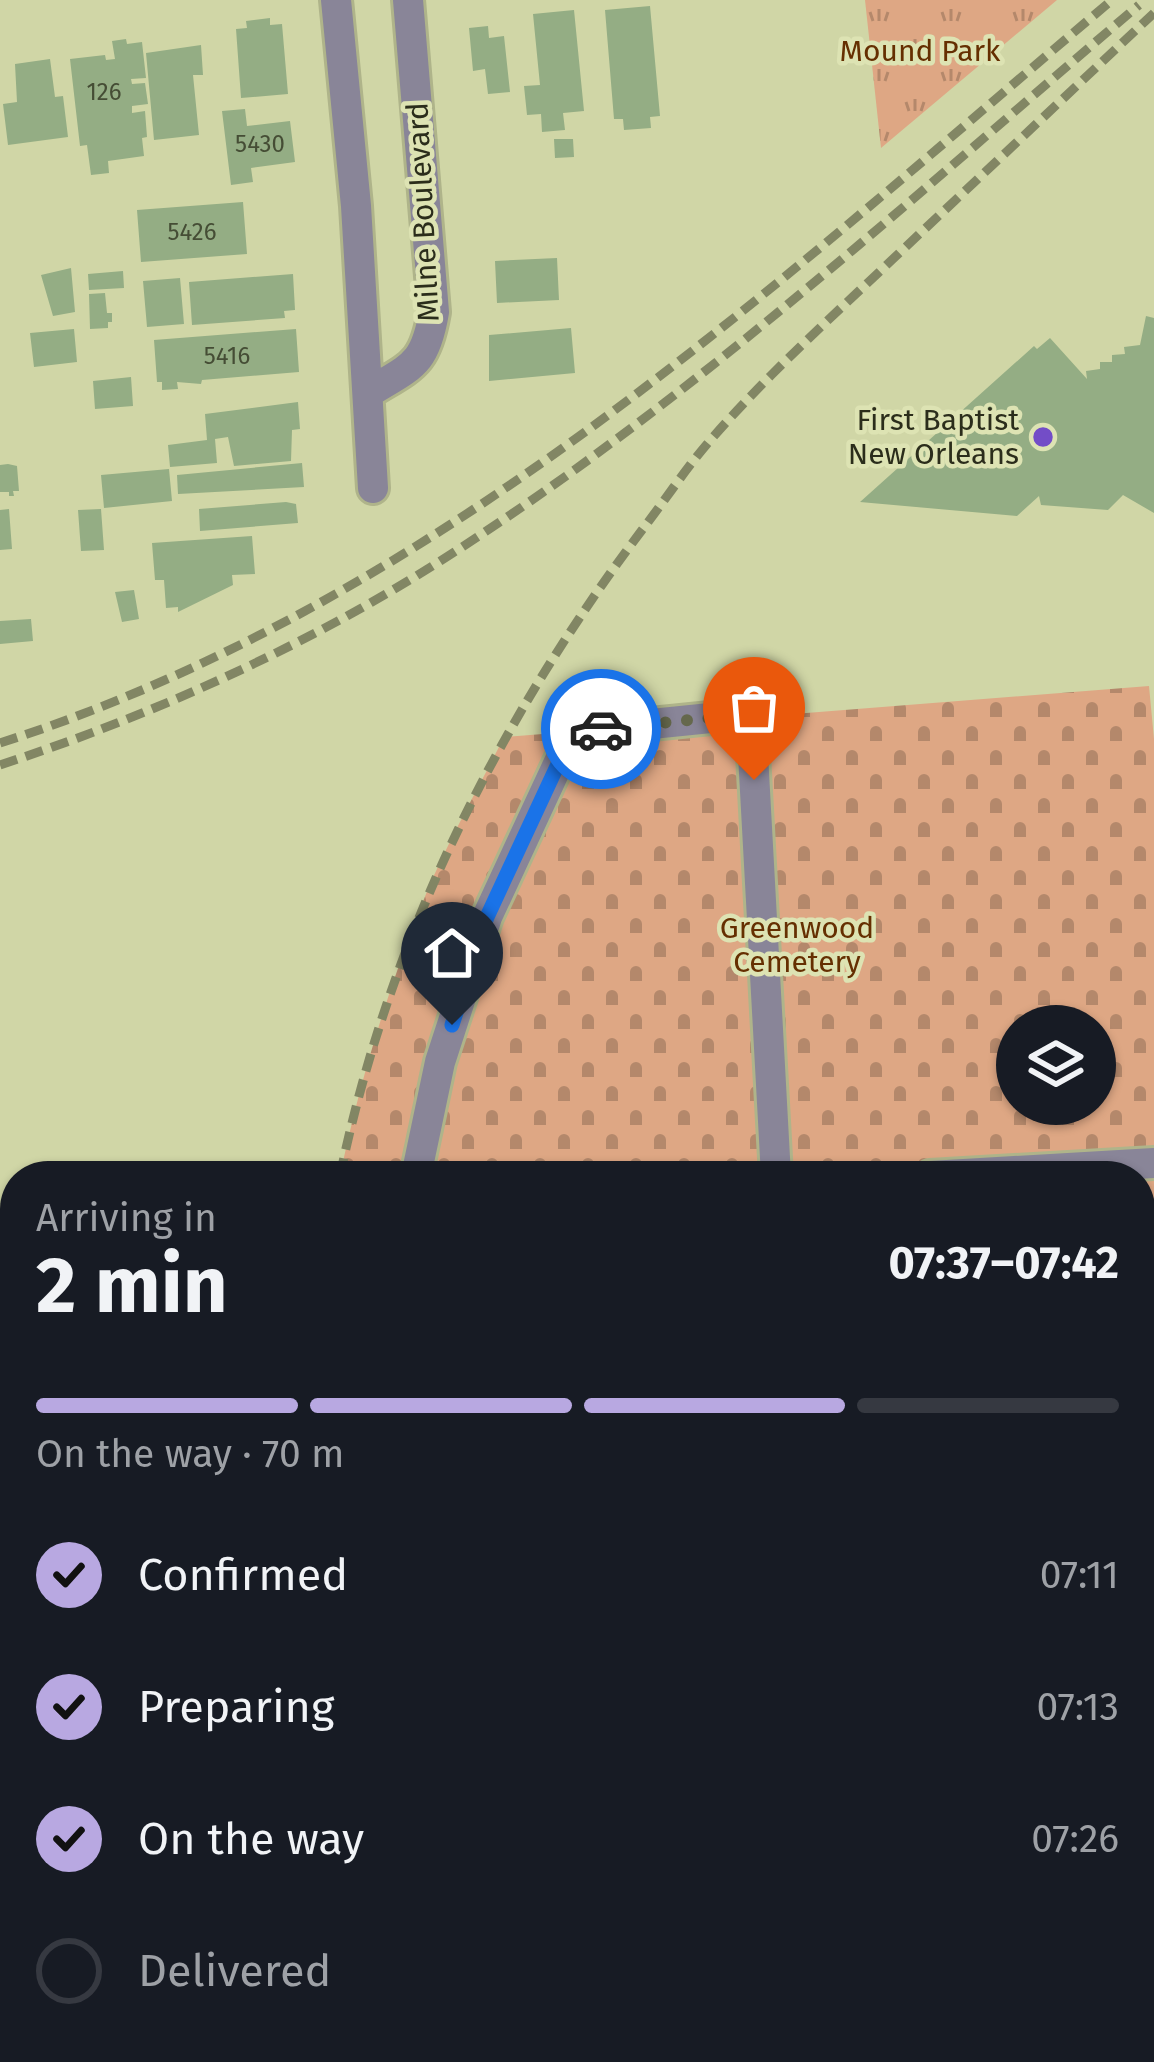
<!DOCTYPE html>
<meta charset="utf-8">
<style>
:root{--surface:#171b24;--page:#20242c;--text:#f1f3f6;--muted:#9ea1a6;--line:#363941;--accent:#b8a8e1}
body{margin:0;font-family:"Fira Sans",sans-serif;background:var(--page);color:var(--text);height:100vh;display:flex;flex-direction:column;font-size:45px;white-space:nowrap}
*{box-sizing:border-box;margin:0}
p{font-size:39px;color:var(--muted)}
.icon{flex:none;width:66px;height:66px;fill:none;stroke:currentColor;stroke-width:2;stroke-linecap:round;stroke-linejoin:round}
.map{position:relative;flex:1;overflow:hidden}
.sheet{position:absolute;left:0px;top:1161px;width:1155px;height:903px;display:flex;flex-direction:column;background:var(--surface);border-radius:48px 48px 0 0;box-shadow:0 3px 9px #0004}
.sheet>*{flex:none}
.buttons{position:absolute;left:996px;top:1005px;display:grid;gap:24px}
.buttons a{display:grid;place-items:center;width:120px;height:120px;border-radius:50%;background:var(--surface);box-shadow:0 3px 9px #0004;font-size:60px}
.pin{position:absolute;display:grid;place-items:center;width:102px;height:102px;color:#fff;margin:-123px -51px;border-radius:50% 50% 50% 0;rotate:-45deg;box-shadow:0 0 12px #0007}
.pin .icon{rotate:45deg}
.courier{position:absolute;display:grid;place-items:center;width:120px;height:120px;margin:-60px;border:9px solid #1a73e8;border-radius:50%;background:#fff;color:#222;box-shadow:0 3px 15px #0007}
.head em{font-style:normal;font-weight:700}
.head div{display:flex;flex-direction:column-reverse}
.head{display:flex;align-items:center;justify-content:space-between;height:204px;padding:0 36px}
h1{font-size:78px;font-weight:700;line-height:90px}
.bar{display:grid;grid-template-columns:repeat(4,1fr);gap:18px 12px;align-content:center;height:144px;padding:0 36px}
.bar i{height:15px;border-radius:9px;background:var(--line)}
.bar .current{background:var(--accent)}
.bar p{grid-column:span 4}
ol{padding:0 36px;list-style:none}
li{display:flex;align-items:center;gap:36px;height:132px}
li p{margin-inline-start:auto}
li .icon{padding:12px;border-radius:50%;background:var(--accent);color:#111;stroke-width:4}
li:last-child{color:var(--muted)}
li i{width:66px;height:66px;border:6px solid var(--line);border-radius:50%}
.map>svg:first-child{display:block}
.cemetery{fill:url(#cemetery-stones);fill-rule:evenodd}
.park{fill:url(#park-tufts)}
.building{fill:#94ad84}
.lines{fill:none;stroke-linecap:round;stroke-linejoin:round}
.minor-casing{stroke:#afb48a;stroke-width:36}
.highway-casing{stroke:#afb48a;stroke-width:42}
.minor{stroke:#898598;stroke-width:30}
.highway{stroke:#3a3256;stroke-width:36}
.rail{stroke:#828664;stroke-width:9;stroke-dasharray:18 9;stroke-linecap:butt}
.done{stroke:#65684c;stroke-width:12;stroke-dasharray:0 21.6}
.route{stroke:#1a73e8;stroke-width:15}
.poi-dot{fill:#734dc7;stroke:#dde3b3;stroke-width:4.5}
.labels{text-anchor:middle;dominant-baseline:central;stroke-width:9;stroke-linejoin:round;paint-order:stroke}
.number-label{font-size:24px;fill:#454d35}
.park-label{font-size:30px;fill:#652f01;stroke:#dde3b3}
.street-label{font-size:30px;fill:#2b2d1b;stroke:#dde3b3}
.poi-label{font-size:30px;fill:#2b2d1b;stroke:#dde3b3;text-anchor:end}
</style>
<div class="map">
<svg width="1154" height="2062" viewBox="0 0 1154 2062">
<defs>
<pattern id="cemetery-stones" width="16" height="16" patternUnits="userSpaceOnUse" patternTransform="scale(3)"><rect width="16" height="16" fill="#dea784"/><path d="M2 7V4a2 2 0 0 1 4 0v3zM10 15v-3a2 2 0 0 1 4 0v3z" fill="#b4886b"/></pattern>
<pattern id="park-tufts" width="24" height="20" patternUnits="userSpaceOnUse" patternTransform="scale(3)"><rect width="24" height="20" fill="#dea784"/><path d="M3 7l-1-3M5 7V3M7 7l1-3M15 17l-1-3M17 17v-4M19 17l1-3" fill="none" stroke="#b4886b"/></pattern>
</defs>
<rect width="100%" height="100%" fill="#d0d6a6"/>
<path class="cemetery" d="M1149 686 1154 739V2062H379L374 2049H1140V1176H340C360 1079 389 986 426 894 448 841 478 789 504 737ZM1017 1026H1095V1104H1017Z"/>
<path class="park" d="M865 0H1057L881 148Z"/>
<path class="building" d="M650 6 660 116 650 117 651 128 624 130 623 119H614L605 10Z
M574 10 584 111 563 113 565 130 542 132 541 114 527 115 524 86 540 85 533 14Z
M270 18V25L282 24 288 94 241 98 236 29 247 28 246 21Z
M488 26 489 38 504 36 510 92 488 94 485 69 473 71 469 28Z
M126 39 127 44 142 42 146 78 131 79 132 84 145 83 148 104 132 106V113L145 111 147 137 142 138 144 156 108 161 109 173 91 175 87 145 80 146 70 59 105 55 106 60 115 59 112 41Z
M201 45 203 75H193L199 135 154 140 146 53Z
M50 59 55 97 63 96 68 137 8 145 3 104 17 102 15 64Z
M245 109 247 126 290 121 295 162 251 168 253 182 231 185 222 111Z
M554 139H573L574 157 555 158Z
M243 202 247 254 141 262 137 210Z
M557 258 559 300 497 303 495 261Z
M71 268 75 312 53 316 41 275Z
M123 271 124 288 89 290 88 274Z
M293 274 295 310 284 311 285 318 192 325 189 282Z
M180 278 184 324 147 327 143 281Z
M105 293 107 313H112V322H108V328L90 329 89 294Z
M1146 316 1154 318V513L1123 495 1108 510 1041 505 1039 496 1017 516 860 502 1034 346 1037 349 1050 338 1087 379 1086 371 1100 369V362H1112V355L1125 354 1124 347 1140 345Z
M571 328 575 373 489 381V335Z
M74 329 77 362 34 367 30 333Z
M296 329 299 372 202 380 201 384 177 382 178 389 162 390V382H157L154 340Z
M131 377 133 406 95 409 93 381Z
M298 402 300 429 292 430 291 461 234 466 228 437 215 439 217 463 170 467 168 445 207 440 205 414Z
M302 463 304 487 178 494 177 475Z
M8 464 17 466 19 491H13L14 496H9V492H0V465Z
M169 469 172 501 104 508 101 475Z
M286 502 296 504 298 523 200 531 199 509Z
M9 509 12 549 0 550V510Z
M101 509 104 550 81 551 78 510Z
M252 536 255 574 232 575 233 585 178 612V607L166 608 164 580H155L152 543Z
M134 590 139 619 122 622 115 592Z
M31 619 33 641 0 644V621Z"/>
<g class="lines">
<defs>
<path id="minor" d="M336 0 356 206 373 488
M368 393C411 366 425 366 434 312L408 0
M416 1176 440 1062 487 917 573 732 730 716 745 721 752 736 776 1176
M930 1176 1154 1163
M1140 1483H1154
M1140 1799 1154 1798
M456 2049 461 2062
M830 2049V2062"/>
<path id="highway" d="M0 1645 15 1678
M0 1894 15 1924
M0 2002 15 2033
M81 2049 88 2062
M206 2049 213 2062
M244 2049 251 2062"/>
</defs>
<use href="#minor" class="minor-casing"/>
<use href="#highway" class="highway-casing"/>
<use href="#minor" class="minor"/>
<use href="#highway" class="highway"/>
<path class="rail" d="M0 743C436 603 770 289 1112 0
M0 765C159 713 318 641 459 549 703 391 918 192 1139 5
M340 1176C389 939 497 722 642 530 666 499 688 465 714 436 770 372 834 315 895 257 982 175 1068 94 1154 13
M374 2049 379 2062"/>
</g>
<g class="lines">
<path class="done" d="M601 729 730 716 746 721 752 736 754 780"/>
<path class="route" d="M452 1025 487 917 573 732 601 729"/>
</g>
<circle class="poi-dot" cx="1043" cy="437" r="12"/>
<g class="labels">
<g class="number-label">
<text x="104" y="92">126</text>
<text x="260" y="144">5430</text>
<text x="192" y="232">5426</text>
<text x="227" y="356">5416</text>
</g>
<g class="park-label">
<text x="920" y="51">Mound Park</text>
<text x="797" y="928">Greenwood<tspan x="797" dy="34">Cemetery</tspan></text>
</g>
<g class="street-label">
<text transform="translate(423 212) rotate(-93)">Milne Boulevard</text>
</g>
<g class="poi-label">
<text x="1019" y="420">First Baptist<tspan x="1019" dy="34">New Orleans</tspan></text>
</g>
</g>
</svg>
<div class="buttons">
<a><svg class="icon" aria-label="layers" viewBox="0 0 24 24"><path d="M12 4l9 5-9 5-9-5zM3 14l9 5 9-5"/></svg></a>
</div>
<div class="pin" style="left:754px;top:780px;background:#ea580c"><svg class="icon" aria-label="bag" viewBox="0 0 24 24"><path d="M5 8h14l-1 12H6zM9 8a3 3 0 0 1 6 0"/></svg></div>
<div class="pin" style="left:452px;top:1025px;background:#1f2937"><svg class="icon" aria-label="home" viewBox="0 0 24 24"><path d="M3 11l9-7 9 7M6 9v11h12V9"/></svg></div>
<div class="courier" style="left:601px;top:729px"><svg class="icon" aria-label="car" viewBox="0 0 24 24"><path d="M5 17H2v-5l4-1 3-4h7l3 4 3 1v5h-3M9 17h6M6 11h13"/><circle cx="7" cy="17" r="2"/><circle cx="17" cy="17" r="2"/></svg></div>
<section class="sheet">
<div class="head"><div><h1>2 min</h1><p>Arriving in</p></div><em>07:37–07:42</em></div>
<div class="bar"><i class="current"></i><i class="current"></i><i class="current"></i><i></i><p>On the way · 70 m</p></div>
<ol>
<li><svg class="icon" aria-label="check" viewBox="0 0 24 24"><path d="M5 12l5 5 9-10"/></svg>Confirmed<p>07:11</p></li>
<li><svg class="icon" aria-label="check" viewBox="0 0 24 24"><path d="M5 12l5 5 9-10"/></svg>Preparing<p>07:13</p></li>
<li><svg class="icon" aria-label="check" viewBox="0 0 24 24"><path d="M5 12l5 5 9-10"/></svg>On the way<p>07:26</p></li>
<li><i></i>Delivered</li>
</ol>
</section>
</div>
